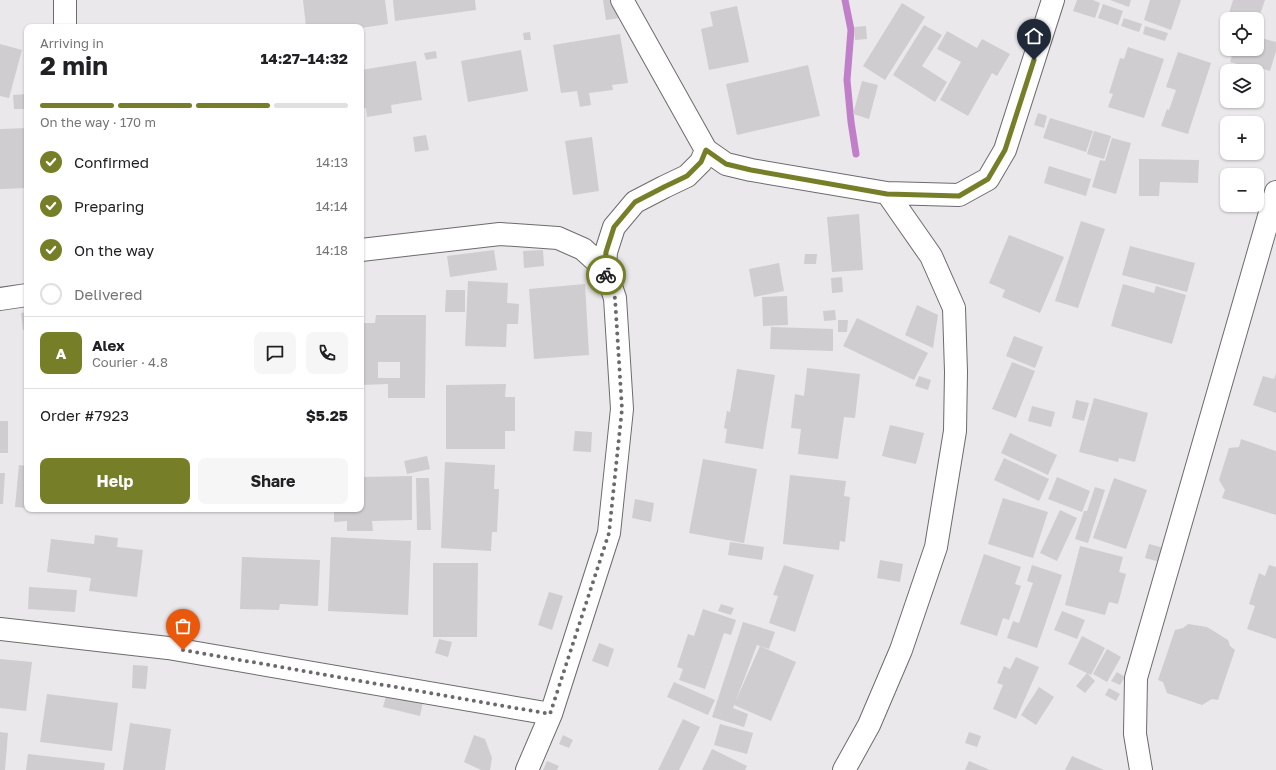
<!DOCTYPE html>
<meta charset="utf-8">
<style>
:root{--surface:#fff;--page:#f6f6f6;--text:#202124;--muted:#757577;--line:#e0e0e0;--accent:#777e28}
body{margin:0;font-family:"Golos Text",sans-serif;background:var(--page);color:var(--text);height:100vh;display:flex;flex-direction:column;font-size:15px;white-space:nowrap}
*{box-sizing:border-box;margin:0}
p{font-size:13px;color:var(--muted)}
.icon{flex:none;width:22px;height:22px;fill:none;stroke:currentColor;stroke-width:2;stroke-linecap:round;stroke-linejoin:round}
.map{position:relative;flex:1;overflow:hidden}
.panel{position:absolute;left:24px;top:24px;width:340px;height:488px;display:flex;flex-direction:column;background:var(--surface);border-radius:8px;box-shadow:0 1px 3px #0004}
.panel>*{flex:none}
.buttons{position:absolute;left:1220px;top:12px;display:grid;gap:8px}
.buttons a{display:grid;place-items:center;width:44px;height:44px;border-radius:8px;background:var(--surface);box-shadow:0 1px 3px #0004;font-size:20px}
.pin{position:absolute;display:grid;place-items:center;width:34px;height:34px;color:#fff;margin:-41px -17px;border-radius:50% 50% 50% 0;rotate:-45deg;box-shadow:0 0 4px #0007}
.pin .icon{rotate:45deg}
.courier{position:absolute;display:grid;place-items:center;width:40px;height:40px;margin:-20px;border:3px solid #777e28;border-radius:50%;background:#fff;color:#222;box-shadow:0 1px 5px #0007}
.headline em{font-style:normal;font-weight:700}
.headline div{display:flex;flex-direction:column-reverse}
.headline{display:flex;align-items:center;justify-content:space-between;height:68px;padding:0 16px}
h1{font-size:26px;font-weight:700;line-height:30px}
.bar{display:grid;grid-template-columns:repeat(4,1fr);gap:6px 4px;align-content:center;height:48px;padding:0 16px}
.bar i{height:5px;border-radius:3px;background:var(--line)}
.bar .on{background:var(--accent)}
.bar p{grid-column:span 4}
.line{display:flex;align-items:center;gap:10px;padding:0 16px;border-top:1px solid var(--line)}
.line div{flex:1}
.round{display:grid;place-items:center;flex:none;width:42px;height:42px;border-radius:8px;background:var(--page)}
ol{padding:0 16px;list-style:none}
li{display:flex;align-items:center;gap:12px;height:44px}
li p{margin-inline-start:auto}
li .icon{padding:4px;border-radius:50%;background:var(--accent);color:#fff;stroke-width:4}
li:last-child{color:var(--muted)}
li i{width:22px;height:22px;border:2px solid var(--line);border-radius:50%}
.primary-button{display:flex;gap:8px;margin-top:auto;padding:8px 16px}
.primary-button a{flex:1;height:46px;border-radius:8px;background:var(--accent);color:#fff;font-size:16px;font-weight:700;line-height:46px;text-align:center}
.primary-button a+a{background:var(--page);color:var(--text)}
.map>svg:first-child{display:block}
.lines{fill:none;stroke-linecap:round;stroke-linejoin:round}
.stream{stroke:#c17ec9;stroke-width:7}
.building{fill:#cfcdcf;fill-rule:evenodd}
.street-casing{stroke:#6d6b6d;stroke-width:24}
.street{stroke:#fff;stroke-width:22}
.done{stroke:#6b696b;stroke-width:4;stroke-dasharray:0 7.2}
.route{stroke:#777e28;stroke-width:5}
</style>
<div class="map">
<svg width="1276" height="770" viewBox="0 0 1276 770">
<rect width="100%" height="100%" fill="#ebe8eb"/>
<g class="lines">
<path class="stream" d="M845 0 851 30 847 80 851 122 856 154"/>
</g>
<path class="building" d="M303 0H385L388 24 361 28 306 27Z
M393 0H475L476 10 395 21Z
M603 0H618L620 18 606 20Z
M1077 0H1093L1100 3 1095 18 1073 11Z
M1110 0H1131L1129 7Z
M1150 0H1181L1171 30 1144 20Z
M1233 0H1265L1257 23V19H1235L1228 17Z
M902 3 925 17 885 80 863 66Z
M1103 4 1123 11 1118 25 1098 18Z
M737 6 749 62 709 70 701 29 713 26 710 12Z
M1124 18 1142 24 1139 32 1121 26Z
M924 25 942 35 922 66 947 82 935 102 893 75Z
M866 26 867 39 855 40 854 27Z
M1145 26 1168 33 1165 41 1143 34Z
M947 31 977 48 982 39 1010 54 997 76 992 73 968 116 940 100 961 62 937 49Z
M530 32 531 40H524L523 33Z
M620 34 628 83 612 85 613 90 589 93 591 105 580 107 577 91 561 93 553 45Z
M1257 37 1276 42V51L1270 71 1252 66 1251 68 1230 62 1234 49H1257Z
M0 44 22 50 9 98 0 96Z
M1128 47 1164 59 1144 118 1108 107 1113 94 1109 93 1120 58 1124 59Z
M521 50 528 91 468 102 461 61Z
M436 51 437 58 426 60 424 53Z
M1178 52 1211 63 1188 134 1161 126 1167 109 1169 110 1176 90 1166 87Z
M416 61 422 100 391 105 392 113 367 117 366 108 361 109V70Z
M808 65 820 116 737 135 726 84Z
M862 81 878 85 869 119 853 114Z
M27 94V109H14L13 95Z
M1038 113 1047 116 1044 128 1034 125Z
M1050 118 1093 131 1086 152 1043 138Z
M27 128V188L0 189V129Z
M1094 131 1111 136 1104 159 1087 154Z
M426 135 429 150 415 152 413 137Z
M592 137 599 191 573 195 565 141Z
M1112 138 1131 143 1116 194 1092 187 1100 160 1105 161Z
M1139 159 1199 160 1198 183 1160 182 1159 196H1139Z
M1049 166 1091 179 1086 196 1044 183Z
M859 214 863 270 832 272 827 217Z
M1081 221 1105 229 1078 308 1055 301Z
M1009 235 1064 257 1040 313 1002 297 1005 290 989 283Z
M1130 246 1195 263 1187 292 1122 275Z
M494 250 497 270 450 277 447 256Z
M543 250 544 266 524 268 523 251Z
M805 254H817L816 264H804Z
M779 263 784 291 754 297 749 269Z
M842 277 843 292 832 293 831 278Z
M468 281 508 283 507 303 519 304 518 324H507L506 347 465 346Z
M585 284 589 355 534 359 529 289Z
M1123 284 1154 293 1156 286 1186 295 1172 344 1111 326Z
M446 290H465V312H445Z
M787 296 788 325 763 326 762 297Z
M917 305 938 315 933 348 905 335Z
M835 310 836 320 824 321 823 311Z
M27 312V330H23L21 313Z
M376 315H426L425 398H388V384L361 385V323H375ZM378 362H400V378H378Z
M857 318 928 353 914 380 843 346Z
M838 320H848L847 332H838Z
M771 327 833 329V351L770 349Z
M1014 336 1043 347 1035 368 1006 356Z
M1012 362 1035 371 1016 418 992 409Z
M807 368 860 374 855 418 844 417 838 459 798 454 801 429 791 428 795 394 804 396Z
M737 369 775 375 763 449 725 443 727 429 724 428 727 411 730 412Z
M1276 373V413L1253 405 1263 376 1274 379Z
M919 376 931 380 928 390 915 386Z
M506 384 505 397H515V431H505V449H446V385Z
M1094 398 1148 413 1135 462 1119 458 1118 462 1079 452Z
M1076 400 1089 403 1084 421 1072 418Z
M1032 406 1055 412 1051 427 1028 421Z
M0 421H8V453H0Z
M890 425 924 433 916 464 882 456Z
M575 431 592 432 591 452 573 451Z
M1010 433 1057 455 1048 475 1001 453Z
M1241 439 1276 451V515L1222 498 1225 490 1219 480 1229 448 1239 447Z
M427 456 430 469 407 474 404 461Z
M1004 458 1049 479 1039 501 994 480Z
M703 459 757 469 744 543 689 533Z
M445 462 495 465 494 489H499L497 532H492L491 551 441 548Z
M19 465 27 466V508L15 507Z
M0 473H5L3 504H0Z
M790 475 846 481 844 496 850 497 845 542 840 541 839 550 783 544Z
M412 476V520L372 521 373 531H347V521L334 522V509H361V477Z
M1057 477 1090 491 1082 512 1048 499Z
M416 478H429L431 530H417Z
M1114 478 1147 490 1126 549 1093 538Z
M1095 487 1105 490 1088 543 1075 539 1084 511H1087Z
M1003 498 1048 512 1033 558 988 544Z
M635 499 654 503 651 522 632 518Z
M1060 510 1077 518 1057 561 1040 553Z
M95 535 118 538 117 547 143 550 137 597 89 591 91 578 47 572 51 539 94 544Z
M331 537 411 541 408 615 328 611Z
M730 542 764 547 762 560 728 555Z
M1149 544 1164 548 1160 562 1145 558Z
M1080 546 1123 557 1119 572 1126 574 1118 604 1109 602 1105 615 1065 605Z
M984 554 1021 567 1015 584 1021 586 1009 620 1003 618 997 636 960 624Z
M242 557 320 560 318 606 280 604 279 610 240 609Z
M880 560 903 564 900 582 877 578Z
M433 563H478L477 637H433Z
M784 565 814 575 795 632 769 623 778 596 773 595Z
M1032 565 1062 575 1037 648 1007 638 1013 621 1019 623 1033 583 1027 581Z
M1269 565 1276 567V639L1247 629 1255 606 1249 604 1259 573 1265 576Z
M29 587 77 590 75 612 28 609Z
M549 592 563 596 552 630 538 625Z
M721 604 734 608 731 615 718 611Z
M703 609 736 620 731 635 724 633 705 689 679 680 683 669 677 667 688 634 694 636Z
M1062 611 1085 620 1077 639 1054 630Z
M743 622 775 632 769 649 757 645 733 708 748 714 744 727 712 717Z
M1188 624 1207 627 1228 640 1230 646 1235 650 1218 700 1212 699 1202 705 1167 693 1163 682 1158 680 1175 630 1183 628Z
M1082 636 1105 648 1091 675 1068 664Z
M439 639 452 642 448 657 435 653Z
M599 643 614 649 608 667 592 661Z
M760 646 796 662 771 721 734 705Z
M1107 649 1121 657 1107 682 1093 674Z
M1016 657 1039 667 1016 719 993 709 1003 685 997 683 1004 666 1010 669Z
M0 659 32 662 26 711 0 708Z
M133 665 148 666 146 689 132 688Z
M1117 672 1125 677 1120 685 1111 681Z
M1087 673 1095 681 1085 693 1076 686Z
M674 682 715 700 708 715 667 697Z
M1039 687 1054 697 1036 725 1021 715Z
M1109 688 1120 694 1116 701 1105 695Z
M387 693 423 702 420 716 383 707Z
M47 694 118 703 112 751 40 742Z
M683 719 700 727 679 770H658Z
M130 723 171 729 165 770H123Z
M720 724 753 733 747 754 714 745Z
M0 732 8 733 5 770H0Z
M969 732 981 736 977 747 965 743Z
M474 735 485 739 492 758 490 770H481L464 762Z
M563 735 573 740 569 748 559 744Z
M712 749 747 766 745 770H702Z
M28 754 105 763 104 770H26Z
M1072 756 1104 770H1065Z
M547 761 559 766 557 770H543Z
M969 761 990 770H965Z"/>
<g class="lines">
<defs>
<path id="street" d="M65 0V27
M622 0 706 150 726 164 751 170 887 193
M361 250 500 234 558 238 583 249 605 269
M0 299 27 295
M0 629 168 648 551 714
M527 770 551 714 609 533 622 409 615 298 605 269 606 252 614 227 635 202 664 187 687 176 701 162 706 150
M844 770 869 725 901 650 936 547 955 431 956 372 954 308 931 256 887 193 959 195 988 179 1005 150 1053 0
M1141 770 1135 734 1136 678 1276 192"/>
</defs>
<use href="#street" class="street-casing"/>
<use href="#street" class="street"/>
</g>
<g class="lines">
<path class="done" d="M183 650 550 714 609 533 622 409 615 298 606 275"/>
<path class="route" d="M606 275 605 269 606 252 614 227 635 202 664 187 687 176 701 162 706 150 726 164 751 170 887 194 959 196 988 179 1005 150 1034 60"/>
</g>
</svg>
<div class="buttons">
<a><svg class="icon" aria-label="locate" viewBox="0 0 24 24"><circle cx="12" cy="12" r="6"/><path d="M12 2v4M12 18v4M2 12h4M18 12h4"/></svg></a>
<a><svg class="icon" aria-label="layers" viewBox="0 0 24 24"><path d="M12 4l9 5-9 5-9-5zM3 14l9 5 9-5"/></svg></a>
<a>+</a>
<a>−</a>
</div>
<div class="pin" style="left:183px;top:650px;background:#ea580c"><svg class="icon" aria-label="bag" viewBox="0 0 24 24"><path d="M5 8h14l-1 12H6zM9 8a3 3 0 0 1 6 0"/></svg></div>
<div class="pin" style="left:1034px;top:60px;background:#1f2937"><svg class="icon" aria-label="home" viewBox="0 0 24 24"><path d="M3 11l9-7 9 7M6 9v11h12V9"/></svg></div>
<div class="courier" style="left:606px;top:275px"><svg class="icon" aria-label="bike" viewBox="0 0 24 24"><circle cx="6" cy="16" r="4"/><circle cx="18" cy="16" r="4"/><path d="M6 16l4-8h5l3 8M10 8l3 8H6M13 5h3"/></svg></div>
<section class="panel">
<div class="headline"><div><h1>2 min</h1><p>Arriving in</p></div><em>14:27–14:32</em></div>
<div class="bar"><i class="on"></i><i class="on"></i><i class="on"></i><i></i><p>On the way · 170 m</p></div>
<ol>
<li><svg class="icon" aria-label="check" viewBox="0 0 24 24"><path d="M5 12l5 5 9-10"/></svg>Confirmed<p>14:13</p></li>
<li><svg class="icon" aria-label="check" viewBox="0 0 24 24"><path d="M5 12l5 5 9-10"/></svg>Preparing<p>14:14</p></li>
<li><svg class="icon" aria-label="check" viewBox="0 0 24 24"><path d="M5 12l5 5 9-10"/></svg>On the way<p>14:18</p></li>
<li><i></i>Delivered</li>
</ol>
<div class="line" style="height:72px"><b class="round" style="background:var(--accent);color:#fff">A</b><div><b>Alex</b><p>Courier · 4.8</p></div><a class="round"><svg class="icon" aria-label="chat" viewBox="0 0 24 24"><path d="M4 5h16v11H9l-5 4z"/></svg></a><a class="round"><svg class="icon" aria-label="phone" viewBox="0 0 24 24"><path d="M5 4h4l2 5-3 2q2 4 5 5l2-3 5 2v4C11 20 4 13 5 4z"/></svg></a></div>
<div class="line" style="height:52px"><div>Order #7923</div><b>$5.25</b></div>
<div class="primary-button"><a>Help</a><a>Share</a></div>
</section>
</div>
